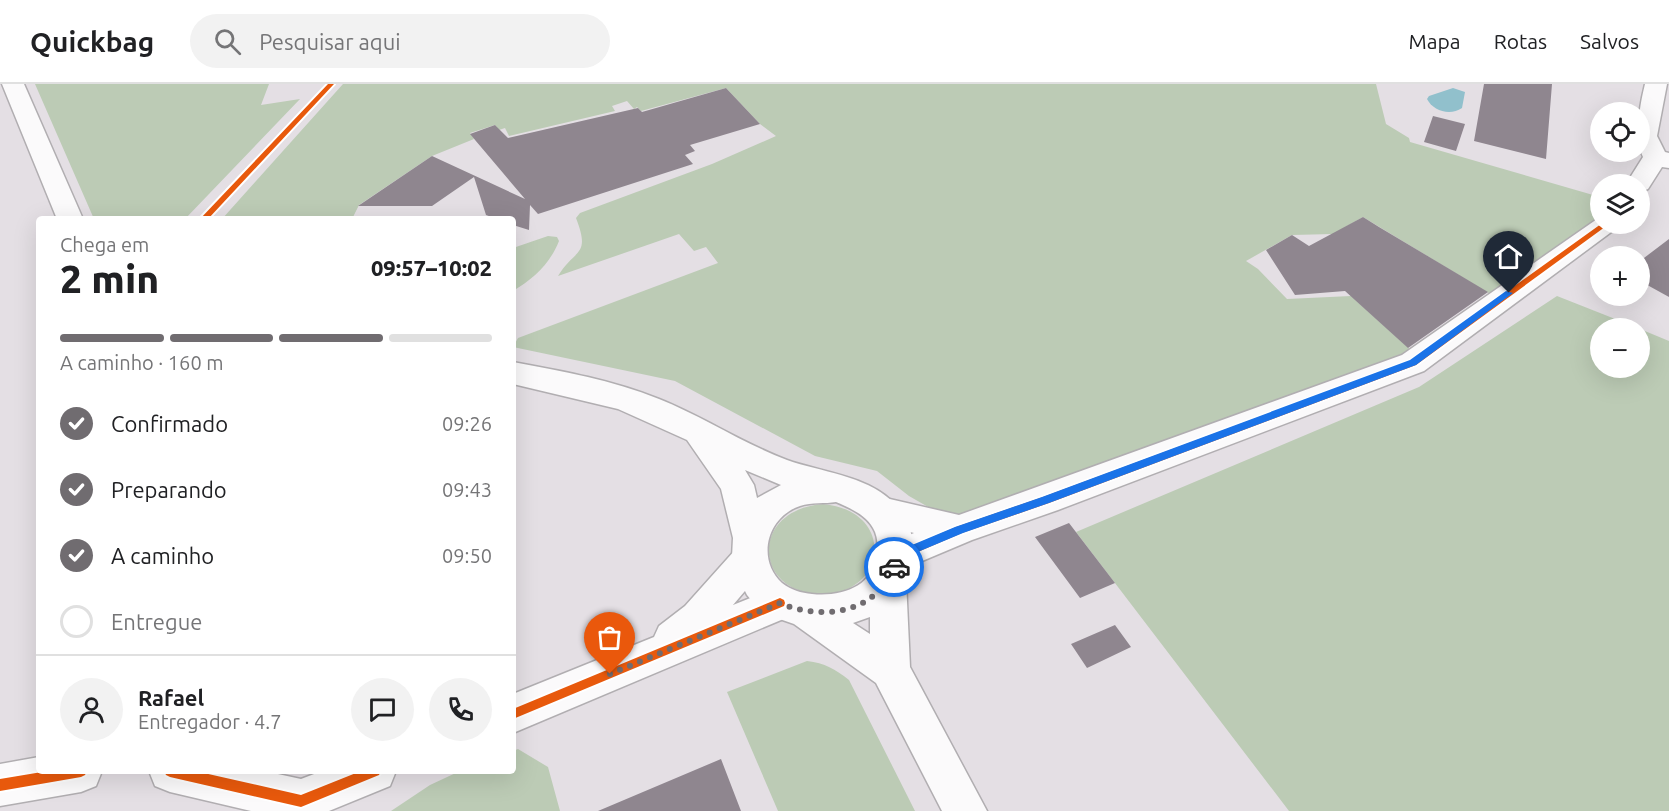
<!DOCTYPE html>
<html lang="pt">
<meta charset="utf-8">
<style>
:root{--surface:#fff;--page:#f2f2f2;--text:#202124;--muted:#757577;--line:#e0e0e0;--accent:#706c70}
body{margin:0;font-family:Ubuntu,sans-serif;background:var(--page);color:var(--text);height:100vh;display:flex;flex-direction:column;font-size:22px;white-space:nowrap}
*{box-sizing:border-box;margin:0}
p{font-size:20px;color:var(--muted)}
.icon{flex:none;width:33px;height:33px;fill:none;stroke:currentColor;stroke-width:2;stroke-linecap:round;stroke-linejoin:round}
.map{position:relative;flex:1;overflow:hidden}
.details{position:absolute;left:36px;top:132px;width:480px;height:558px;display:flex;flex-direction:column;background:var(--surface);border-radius:6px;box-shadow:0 6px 24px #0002}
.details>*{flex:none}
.controls{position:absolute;left:1590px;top:18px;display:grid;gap:12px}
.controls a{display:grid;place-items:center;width:60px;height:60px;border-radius:50%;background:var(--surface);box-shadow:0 6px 24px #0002;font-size:30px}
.pin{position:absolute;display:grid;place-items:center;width:51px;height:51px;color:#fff;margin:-62px -26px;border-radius:50% 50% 50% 0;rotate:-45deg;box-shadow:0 0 6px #0007}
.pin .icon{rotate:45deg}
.courier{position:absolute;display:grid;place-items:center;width:60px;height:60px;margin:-30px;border:4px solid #1a73e8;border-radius:50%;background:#fff;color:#222;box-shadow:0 2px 8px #0007}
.overview em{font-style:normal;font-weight:800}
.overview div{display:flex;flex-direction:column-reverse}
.overview{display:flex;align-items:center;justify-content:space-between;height:102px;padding:0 24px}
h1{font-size:39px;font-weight:800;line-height:45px}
.bar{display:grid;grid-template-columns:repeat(4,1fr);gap:9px 6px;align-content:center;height:72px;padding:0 24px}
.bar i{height:8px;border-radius:4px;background:var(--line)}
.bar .active{background:var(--accent)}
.bar p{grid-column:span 4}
.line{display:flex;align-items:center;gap:15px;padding:0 24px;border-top:2px solid var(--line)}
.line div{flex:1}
.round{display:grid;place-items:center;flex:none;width:63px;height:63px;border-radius:32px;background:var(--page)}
ol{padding:0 24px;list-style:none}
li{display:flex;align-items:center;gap:18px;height:66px}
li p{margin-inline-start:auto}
li .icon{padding:6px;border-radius:50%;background:var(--accent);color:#fff;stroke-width:4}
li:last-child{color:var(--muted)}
li i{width:33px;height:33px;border:3px solid var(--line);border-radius:50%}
header{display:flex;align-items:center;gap:36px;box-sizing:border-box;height:84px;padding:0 30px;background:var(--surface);border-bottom:2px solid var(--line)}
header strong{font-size:28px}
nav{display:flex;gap:33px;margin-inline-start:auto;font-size:21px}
.search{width:420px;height:54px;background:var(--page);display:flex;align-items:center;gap:15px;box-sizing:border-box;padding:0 21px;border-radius:33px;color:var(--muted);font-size:22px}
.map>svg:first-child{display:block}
.green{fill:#bccbb5}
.water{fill:#91c0cc}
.building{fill:#8f868f}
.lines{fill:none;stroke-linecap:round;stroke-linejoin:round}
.street-casing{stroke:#b1aeb1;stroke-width:3}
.primary-casing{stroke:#b1aeb1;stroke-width:3}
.street{fill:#fbfafb;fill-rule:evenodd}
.primary{fill:#fbfafb;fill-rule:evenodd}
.cycleway-casing{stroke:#fff;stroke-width:4}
.cycleway{fill:#e8590c;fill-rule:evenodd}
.route{fill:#1a73e8}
.done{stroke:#706c70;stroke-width:6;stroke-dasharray:0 10.8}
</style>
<header>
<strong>Quickbag</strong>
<div class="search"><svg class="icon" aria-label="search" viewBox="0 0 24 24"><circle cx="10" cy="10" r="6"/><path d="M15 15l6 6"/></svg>Pesquisar aqui</div>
<nav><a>Mapa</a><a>Rotas</a><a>Salvos</a></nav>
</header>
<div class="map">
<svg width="1669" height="727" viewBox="0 0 1669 727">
<rect width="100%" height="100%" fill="#e4dfe4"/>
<path class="green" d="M35 0H269L261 21 300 15 185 135H94Z
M343 0H1376L1386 40 1409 54 1410 58 1600 113V134L1495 213 1363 133 1333 150 1292 151 1246 177 1258 185 1287 215 1351 212 1414 269 977 432 950 430 930 424 909 412 877 387 815 372 675 297 513 263 518 254 718 179 706 163 694 167 679 150 558 192C575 164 591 173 576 134L580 129 712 80 776 52 760 40 726 4 641 27 637 23 634 25 627 17 612 22 615 27 509 52 505 44 499 46 495 41 470 49 474 55 432 72 359 121 352 135H222Z
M548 152 557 153 559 157C550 180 533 195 513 207V164Z
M1557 212 1638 244H1600V284H1640V245L1669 257V727H1289L1076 448 1419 303Z
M823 420C897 427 887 511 821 510 753 509 749 426 823 420Z
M807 577C825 579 835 585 849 596L915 727H778L727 608Z
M518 665 548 683 560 727H391L430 701 460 687H513V667Z"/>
<path class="water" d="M1453 4 1465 8 1462 24C1450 32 1433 27 1427 15L1429 12Z"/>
<path class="building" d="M1484 0H1552L1546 75 1474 57Z
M726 4 760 40 690 61 695 67 685 71 693 80 538 130 530 121 529 146 513 141V135H497L486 131 474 93 432 122H358L432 72 525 115 470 50 495 41 508 54 638 24 642 28Z
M1433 32 1465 40 1456 67 1424 58Z
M1363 133 1379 143 1488 208 1408 264 1345 207 1295 211 1266 166 1292 151 1309 162Z
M1669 155V213L1640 197V177Z
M1069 439 1115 499 1080 514 1035 453Z
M1115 541 1131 563 1087 584 1071 560Z
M721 675 741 727H598Z"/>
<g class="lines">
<defs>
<path id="street" d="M1645 0H1667L1657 52 1665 68 1669 69V84L1662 83 1648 105 1640 108V100H1626L1643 73C1634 53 1640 20 1645 0Z
M1600 133V140H1618L1614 146 1424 287 1058 426 972 456 896 488 883 484 878 473 883 462 914 449 869 437 864 427 869 417 881 413 959 431 1402 271Z
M749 461 762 465 767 476 762 487 733 521 780 502 793 507 799 519 793 531 513 649V610L654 553 659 542 685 522 736 465Z
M39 673V687H102L96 702 81 708 0 722V680Z
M149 687H264L301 695 322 687H396L390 702 329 727H251L170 708 155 702Z"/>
<path id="primary" d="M2 0H24L83 135H57Z
M513 278C562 287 612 296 659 315 702 332 742 359 787 376 821 388 864 391 892 417 914 437 919 470 906 496L910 583 987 727H942L876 599 794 540 771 532 757 523 747 511 735 487 732 473 733 454 721 405 687 356 618 325 513 300ZM745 386 781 401 757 414 754 401ZM836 418C850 424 866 431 873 444 878 452 878 462 877 471 873 503 841 513 812 510 801 509 791 506 782 499 756 475 767 433 800 422 812 418 825 420 836 418ZM870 533V550L853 539Z"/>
</defs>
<use href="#street" class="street-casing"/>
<use href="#primary" class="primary-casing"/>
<use href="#street" class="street"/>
<use href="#primary" class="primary"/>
<defs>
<path id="cycleway" d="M328 0H334L208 135H200Z
M1601 140H1609L1416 281 1049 419 962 449 899 476 896 477 893 476 891 473 893 470 956 443 1043 413 1410 277Z
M780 514 784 516 785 519 784 522 513 635V625Z
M48 687H87L85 691 81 693 0 707V695Z
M164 687H195L301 711 361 687H381L379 691 301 723 170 693 166 691Z"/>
</defs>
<use href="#cycleway" class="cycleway-casing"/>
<use href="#cycleway" class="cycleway"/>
</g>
<path class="route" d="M1506 207 1513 209 1416 281 1049 419 963 449 901 475 898 486 894 487 888 483 893 469 955 443 1042 413 1410 276Z"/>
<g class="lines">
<path class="done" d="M610 590 780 519C821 537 876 530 894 483"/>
</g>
</svg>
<div class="controls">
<a><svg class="icon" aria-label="locate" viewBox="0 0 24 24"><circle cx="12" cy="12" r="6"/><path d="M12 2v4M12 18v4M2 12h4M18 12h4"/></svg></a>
<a><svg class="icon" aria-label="layers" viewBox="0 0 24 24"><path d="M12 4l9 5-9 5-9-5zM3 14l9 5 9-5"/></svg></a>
<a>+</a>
<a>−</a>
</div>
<div class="pin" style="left:610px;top:590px;background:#ea580c"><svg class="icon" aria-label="bag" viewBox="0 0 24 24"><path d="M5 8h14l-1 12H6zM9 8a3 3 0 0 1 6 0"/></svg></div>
<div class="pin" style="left:1509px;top:209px;background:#1f2937"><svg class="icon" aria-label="home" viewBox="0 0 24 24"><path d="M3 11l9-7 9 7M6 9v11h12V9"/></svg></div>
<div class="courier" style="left:894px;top:483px"><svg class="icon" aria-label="car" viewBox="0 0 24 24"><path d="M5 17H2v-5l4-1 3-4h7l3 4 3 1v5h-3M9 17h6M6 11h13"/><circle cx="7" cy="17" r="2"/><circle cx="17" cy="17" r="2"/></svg></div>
<section class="details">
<div class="overview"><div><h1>2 min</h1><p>Chega em</p></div><em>09:57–10:02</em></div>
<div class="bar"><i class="active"></i><i class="active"></i><i class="active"></i><i></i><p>A caminho · 160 m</p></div>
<ol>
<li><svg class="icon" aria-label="check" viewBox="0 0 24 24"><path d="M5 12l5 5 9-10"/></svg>Confirmado<p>09:26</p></li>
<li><svg class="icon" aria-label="check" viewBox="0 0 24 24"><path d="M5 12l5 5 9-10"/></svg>Preparando<p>09:43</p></li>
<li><svg class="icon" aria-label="check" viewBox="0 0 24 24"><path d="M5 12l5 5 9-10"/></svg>A caminho<p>09:50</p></li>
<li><i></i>Entregue</li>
</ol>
<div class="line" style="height:108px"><a class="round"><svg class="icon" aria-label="person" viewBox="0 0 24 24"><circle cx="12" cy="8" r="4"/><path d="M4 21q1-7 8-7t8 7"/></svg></a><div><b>Rafael</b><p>Entregador · 4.7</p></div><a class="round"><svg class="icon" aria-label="chat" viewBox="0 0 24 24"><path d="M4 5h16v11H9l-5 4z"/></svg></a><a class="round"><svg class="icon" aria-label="phone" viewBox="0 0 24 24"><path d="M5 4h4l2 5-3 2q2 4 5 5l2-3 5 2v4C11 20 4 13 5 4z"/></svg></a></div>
</section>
</div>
